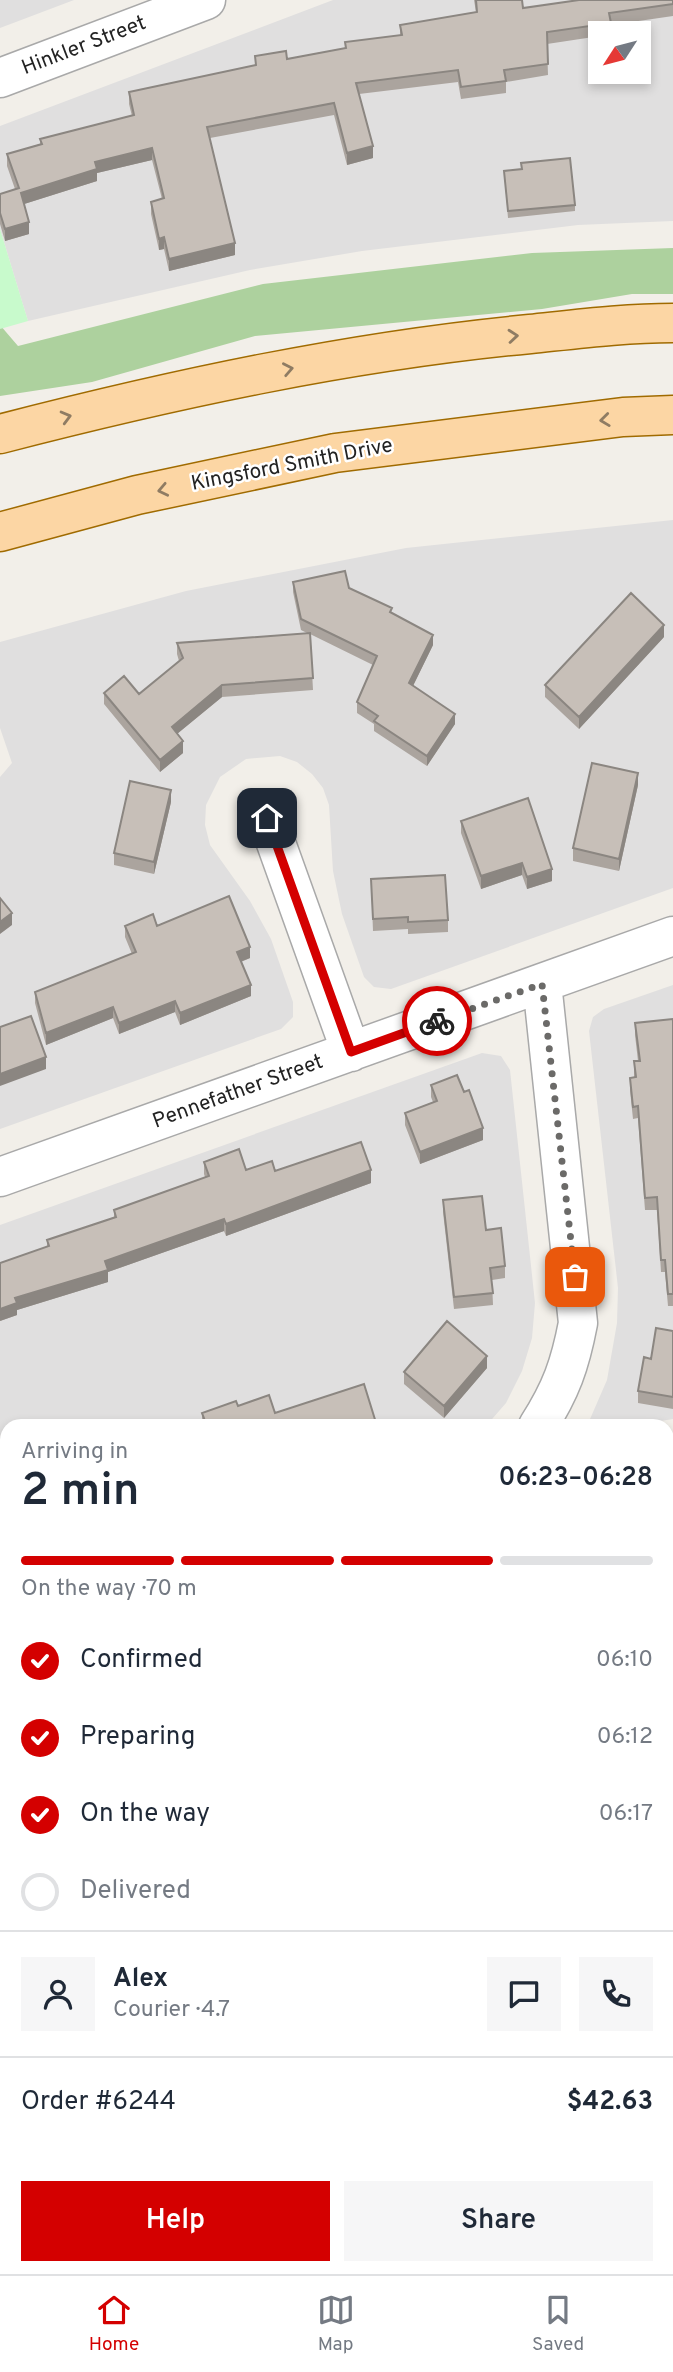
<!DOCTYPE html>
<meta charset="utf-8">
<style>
:root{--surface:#fff;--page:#f6f6f7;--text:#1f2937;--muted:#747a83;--line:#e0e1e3;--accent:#d40000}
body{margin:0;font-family:Overpass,sans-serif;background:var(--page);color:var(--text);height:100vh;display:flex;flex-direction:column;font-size:26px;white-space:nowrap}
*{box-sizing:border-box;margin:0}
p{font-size:23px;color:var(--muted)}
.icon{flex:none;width:38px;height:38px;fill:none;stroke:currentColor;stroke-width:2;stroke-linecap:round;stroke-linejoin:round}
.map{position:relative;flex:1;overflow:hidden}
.details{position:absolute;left:0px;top:1419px;width:674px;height:856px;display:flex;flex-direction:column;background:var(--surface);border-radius:21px 21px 0 0;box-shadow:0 4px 10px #0003}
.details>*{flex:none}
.needle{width:46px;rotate:234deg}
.fabs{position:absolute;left:588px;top:21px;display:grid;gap:14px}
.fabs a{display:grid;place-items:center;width:63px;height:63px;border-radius:0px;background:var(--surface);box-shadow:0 4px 10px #0003;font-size:35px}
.pin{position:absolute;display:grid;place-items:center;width:60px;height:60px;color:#fff;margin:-30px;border-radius:14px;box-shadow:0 4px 10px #0006}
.courier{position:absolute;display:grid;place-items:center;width:70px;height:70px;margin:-35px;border:5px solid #d40000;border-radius:50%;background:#fff;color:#222;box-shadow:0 2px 9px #0007}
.head em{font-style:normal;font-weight:600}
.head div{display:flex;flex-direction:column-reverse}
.head{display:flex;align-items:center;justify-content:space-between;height:119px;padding:0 21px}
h1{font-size:46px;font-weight:600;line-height:52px}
.bar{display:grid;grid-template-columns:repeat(4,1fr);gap:10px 7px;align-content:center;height:84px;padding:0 21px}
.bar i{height:9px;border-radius:5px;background:var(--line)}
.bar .on{background:var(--accent)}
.bar p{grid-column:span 4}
.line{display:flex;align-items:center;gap:18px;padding:0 21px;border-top:2px solid var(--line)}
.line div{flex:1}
.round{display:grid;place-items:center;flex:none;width:74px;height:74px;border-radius:0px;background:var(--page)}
ol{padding:0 21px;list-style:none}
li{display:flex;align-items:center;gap:21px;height:77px}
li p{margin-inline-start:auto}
li .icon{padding:7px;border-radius:50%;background:var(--accent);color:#fff;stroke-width:4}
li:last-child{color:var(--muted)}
li i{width:38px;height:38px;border:4px solid var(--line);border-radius:50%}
.button{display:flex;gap:14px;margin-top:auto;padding:14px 21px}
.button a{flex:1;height:80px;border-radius:0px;background:var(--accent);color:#fff;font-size:28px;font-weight:600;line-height:80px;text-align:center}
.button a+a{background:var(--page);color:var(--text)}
.tabs{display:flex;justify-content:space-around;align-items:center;height:98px;border-top:2px solid var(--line);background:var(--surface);font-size:19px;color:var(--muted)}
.tabs a{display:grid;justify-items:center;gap:4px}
.tabs .on{color:var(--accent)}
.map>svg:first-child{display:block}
.residential{fill:#e0dfdf;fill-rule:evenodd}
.forest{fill:#add19e}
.park{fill:#c8facc}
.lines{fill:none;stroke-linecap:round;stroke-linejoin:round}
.minor-casing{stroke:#a9a9a9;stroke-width:41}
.primary-casing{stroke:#a06b00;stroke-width:41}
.minor{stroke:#fff;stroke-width:38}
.primary{stroke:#fcd6a4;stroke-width:38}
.wall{fill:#aba49e}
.shaded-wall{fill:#8b8681}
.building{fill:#c7bfb8;stroke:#8b8681;stroke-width:2}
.oneway{stroke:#8f7c63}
.done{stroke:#6b6a68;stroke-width:7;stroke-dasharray:0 12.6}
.route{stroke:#d40000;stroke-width:9}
.labels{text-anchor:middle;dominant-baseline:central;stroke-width:5;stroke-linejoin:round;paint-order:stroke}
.street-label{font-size:21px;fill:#222;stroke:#fff}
</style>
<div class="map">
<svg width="673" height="2274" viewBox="0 0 673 2274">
<rect width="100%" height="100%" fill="#f2efe9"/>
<path class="residential" d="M0 0H74L0 28Z
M333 0H673V221L578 225 362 251 250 270 28 321 0 229V126ZM600 33H639V72H600Z
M673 520V888L391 989 374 987 364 977 342 914 333 871 329 805 323 788 312 774 297 762 280 756 246 759 220 777 206 805 205 825 210 845 250 901 271 939 293 1002V1017L281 1029 0 1129V777L12 763 0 728V642L186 591 406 548Z
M673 985V1419L630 1426H587L607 1380 617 1323 618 1288 589 1031 593 1017 604 1009Z
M482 1053 501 1056 510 1070 535 1303 532 1338 522 1371 506 1403 486 1426H7V1621L0 1624V1225Z
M673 1450V1927L667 1925V1451Z
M7 1709V2137L0 2131V1711Z
M667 2011 673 2013V2274H311L312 2268H667Z"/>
<path class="forest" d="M673 248V294H632L542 309 255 336 92 382 0 396V325L18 346 263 284 532 253Z"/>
<path class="park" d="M0 229 28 321 0 329Z
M0 2131 7 2137V2268H242L241 2274H0Z"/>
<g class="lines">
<defs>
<path id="minor" d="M0 78 206 0
M267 818 351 1052
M0 1177 673 936
M538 1426C561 1390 570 1365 578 1323L542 983
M0 1666 7 1663
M667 1969 673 1971
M267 2274 269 2268"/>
<path id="primary" d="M0 434C174 389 351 351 530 334 578 329 625 323 673 323
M0 532 137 495 335 453 623 417 673 415"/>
</defs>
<use href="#minor" class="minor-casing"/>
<use href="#primary" class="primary-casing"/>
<use href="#minor" class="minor"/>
<use href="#primary" class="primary"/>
</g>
<path class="wall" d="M474 0H522L523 8 577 1V0H673V16L611 25V33H600V36L547 44 548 75 506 82V93L461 99 458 82 359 94 373 158 347 165 334 115 210 138 235 255 169 271 164 249 159 250 151 214V202L162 199 152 160 97 173V181L24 204 29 234 5 241 0 224V194L15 189 7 166V154L40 144V139L132 116 129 104V92L255 66V56L287 59 345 48V42L400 35V25L476 12Z
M504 171 575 205V211L508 218Z
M293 582 349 588 392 613 433 645 413 686 455 724 427 766 374 731V724L357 713V702L373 665 310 634 313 690 222 697 177 734 183 753 160 772 104 704V693L139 694 179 661 177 654V643L307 633 301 630 293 592Z
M664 637 579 729 545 697V685Z
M638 785 619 871 573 861V848Z
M171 802 154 874 114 865V853Z
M461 821 552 881 527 889 522 875 481 889 461 833Z
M371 879 448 920V932L408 934V929L373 931Z
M125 926H157L250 958 241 962 251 996 180 1025 175 1012 119 1034 113 1018 46 1045 35 1003V992L132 954 125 937Z
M673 1019V1306H668L665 1272H661L657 1210H645L638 1118 633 1119 630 1090V1078L634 1077V1061H638L635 1035V1023Z
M431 1085 464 1092 483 1140 420 1164 405 1125V1113L433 1102 431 1097Z
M204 1162 246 1170 275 1171 371 1183 226 1236 224 1231 108 1272V1282L17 1310V1315L0 1321 47 1247V1240L114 1218V1210L205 1177 204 1174Z
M443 1200 486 1230 505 1266V1278L492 1280 493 1305 454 1309 443 1212Z
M673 1331V1409L638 1403V1391L651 1359Z
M487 1368 444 1418 404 1384V1372Z
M238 1406 275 1413 377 1426H202V1413Z
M667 1506 671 1510V1523L667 1521Z
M7 2026V2075L2 2072V2066L0 2064V2036Z
M673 2042V2142L667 2123V2044Z
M376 2268H435L431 2274H381Z"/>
<path class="shaded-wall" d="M373 146V158L347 165V153Z
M152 148V160L97 173V181L21 205V193L95 162Z
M29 222V234L5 241V229Z
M164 237V249L159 250V239Z
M235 243V255L169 271V259Z
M664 625V637L579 729V717Z
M433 635V645L409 694V683Z
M222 685V697L172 738V727Z
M455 714V724L427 766V756Z
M183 741V753L160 772V760Z
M638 773V785L619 871V859Z
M171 790V802L154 874V862Z
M522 863V875L481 889V876Z
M552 869V881L527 889V877Z
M12 913V925L0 934V922Z
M250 947V958L237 963V952Z
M251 985V996L180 1025V1013Z
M175 1001V1012L119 1034V1023Z
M113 1007V1018L46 1045V1033Z
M46 1057V1069L0 1086V1074Z
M483 1128V1140L420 1164V1152Z
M371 1170V1183L226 1236V1224Z
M224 1219V1231L108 1272V1282L17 1310V1315L0 1321V1309L15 1298 105 1261Z
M487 1356V1368L444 1418V1406Z
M7 1547V1559L0 1561V1549Z
M673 1598V1609L667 1615V1604Z
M3 1962V1974L0 1975V1963Z
M673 2190V2202L667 2232V2220Z
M424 2268H435L431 2274H416Z"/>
<path class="building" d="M476 0H522L523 8 579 0H673V4L609 13 611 23 547 32 548 64 504 70 506 81 461 87 458 70 356 83 373 146 347 153 334 103 207 127 235 243 169 259 164 237 159 239 151 202 164 198 152 148 95 162 97 169 21 193 29 222 5 229 0 213V194L19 188 7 154 42 144 40 139 134 115 129 92 256 65 255 56 286 51 287 59 346 48 345 42 402 35 400 25 477 12Z
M570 158 575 205 508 211 504 171 522 169 521 163Z
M345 571 349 588 392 608 390 612 433 635 409 683 455 714 427 756 374 721 378 716 357 702 377 656 301 619 293 582Z
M631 593 664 625 579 717 545 685Z
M310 633 313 678 222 685 172 727 183 741 160 760 104 693 124 676 139 694 183 658 177 643Z
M592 763 638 773 619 859 573 848Z
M130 781 171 790 154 862 114 853Z
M528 798 552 869 527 877 522 863 481 876 461 821Z
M445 875 448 920 408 922V917L373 919 371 879Z
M229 896 250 947 237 952 251 985 180 1013 175 1001 119 1023 113 1007 46 1033 35 992 136 952 125 926 153 914 157 926Z
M0 898 12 913 0 922Z
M31 1016 46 1057 0 1074V1027Z
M673 1019V1294H668L665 1260H661L657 1197 645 1198 638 1106 633 1107 630 1078 636 1077 634 1061H640L635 1023Z
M457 1075 464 1092 469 1090 483 1128 420 1152 405 1113 437 1101 431 1085Z
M361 1142 371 1170 226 1224 224 1219 105 1261 108 1270 15 1298 17 1303 0 1309V1263L49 1246 47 1240 116 1217 114 1210 209 1176 204 1162 239 1149 246 1170 272 1161 275 1171Z
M482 1196 486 1230 501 1228 505 1266 490 1268 493 1293 454 1297 443 1200Z
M447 1321 487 1356 444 1406 404 1372Z
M656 1328 673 1331V1397L638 1391 644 1357 651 1359Z
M364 1384 377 1426H315L314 1425 311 1426H207L202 1413 236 1401 238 1406 269 1395 275 1413Z
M7 1510V1547L0 1549V1513Z
M667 1576 673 1582V1598L667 1604Z
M0 1952 3 1962 0 1963Z
M7 2026V2063L2 2059 4 2055 0 2052V2036Z
M673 2042V2130L667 2111V2044Z
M667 2182 673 2183V2190L667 2220Z
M385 2268H424L416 2274H390Z
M606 2268H657L655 2274H605Z"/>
<defs><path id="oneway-chevron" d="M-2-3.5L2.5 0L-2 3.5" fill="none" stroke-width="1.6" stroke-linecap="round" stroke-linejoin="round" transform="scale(1.75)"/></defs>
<g class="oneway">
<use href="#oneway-chevron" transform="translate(513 336) rotate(-5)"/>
<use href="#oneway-chevron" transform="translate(288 369) rotate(-11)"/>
<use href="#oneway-chevron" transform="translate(66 417) rotate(-15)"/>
<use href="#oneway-chevron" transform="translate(605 420) rotate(173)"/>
<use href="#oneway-chevron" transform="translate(163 490) rotate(168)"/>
</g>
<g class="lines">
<path class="done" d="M437 1021 542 984 575 1277"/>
<path class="route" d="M267 818 351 1052 437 1021"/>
</g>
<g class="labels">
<g class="street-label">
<text transform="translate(84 46) rotate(-21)">Hinkler Street</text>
<text transform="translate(292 465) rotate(-11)">Kingsford Smith Drive</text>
<text transform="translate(238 1092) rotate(-20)">Pennefather Street</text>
</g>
</g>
</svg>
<div class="fabs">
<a><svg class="needle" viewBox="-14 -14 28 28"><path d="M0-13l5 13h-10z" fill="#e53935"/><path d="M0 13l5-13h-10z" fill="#747a83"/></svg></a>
</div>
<div class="pin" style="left:575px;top:1277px;background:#ea580c"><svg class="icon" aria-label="bag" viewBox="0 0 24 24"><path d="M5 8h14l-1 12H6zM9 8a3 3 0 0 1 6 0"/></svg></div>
<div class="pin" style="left:267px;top:818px;background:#1f2937"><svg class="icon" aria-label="home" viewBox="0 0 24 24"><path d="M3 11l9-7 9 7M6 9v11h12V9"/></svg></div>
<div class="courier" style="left:437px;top:1021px"><svg class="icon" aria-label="bike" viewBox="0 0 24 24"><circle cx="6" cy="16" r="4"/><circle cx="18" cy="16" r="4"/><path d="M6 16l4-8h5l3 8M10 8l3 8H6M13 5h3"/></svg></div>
<section class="details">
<div class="head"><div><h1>2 min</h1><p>Arriving in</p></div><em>06:23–06:28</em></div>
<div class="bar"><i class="on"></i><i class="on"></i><i class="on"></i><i></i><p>On the way · 70 m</p></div>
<ol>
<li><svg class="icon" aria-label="check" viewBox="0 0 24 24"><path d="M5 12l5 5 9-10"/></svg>Confirmed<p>06:10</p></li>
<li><svg class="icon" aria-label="check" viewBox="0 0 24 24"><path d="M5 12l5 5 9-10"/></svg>Preparing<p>06:12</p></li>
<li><svg class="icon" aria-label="check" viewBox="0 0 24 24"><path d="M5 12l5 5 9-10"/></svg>On the way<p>06:17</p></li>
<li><i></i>Delivered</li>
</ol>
<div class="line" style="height:126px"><a class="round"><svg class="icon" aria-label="person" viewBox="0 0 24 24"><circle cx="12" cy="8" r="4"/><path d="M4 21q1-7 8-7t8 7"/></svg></a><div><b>Alex</b><p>Courier · 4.7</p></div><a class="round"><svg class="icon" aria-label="chat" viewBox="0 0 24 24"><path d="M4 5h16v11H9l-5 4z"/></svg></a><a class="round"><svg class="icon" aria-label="phone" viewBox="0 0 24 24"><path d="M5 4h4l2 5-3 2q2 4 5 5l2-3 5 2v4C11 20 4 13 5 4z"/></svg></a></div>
<div class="line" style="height:91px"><div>Order #6244</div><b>$42.63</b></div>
<div class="button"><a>Help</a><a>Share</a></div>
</section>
</div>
<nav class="tabs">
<a class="on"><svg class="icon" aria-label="home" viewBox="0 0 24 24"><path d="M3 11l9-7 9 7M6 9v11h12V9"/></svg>Home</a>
<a><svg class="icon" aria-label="map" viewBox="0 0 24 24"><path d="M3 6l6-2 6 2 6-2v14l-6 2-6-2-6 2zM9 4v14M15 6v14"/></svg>Map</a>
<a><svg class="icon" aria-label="saved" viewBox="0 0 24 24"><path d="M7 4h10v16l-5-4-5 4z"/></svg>Saved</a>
</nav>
